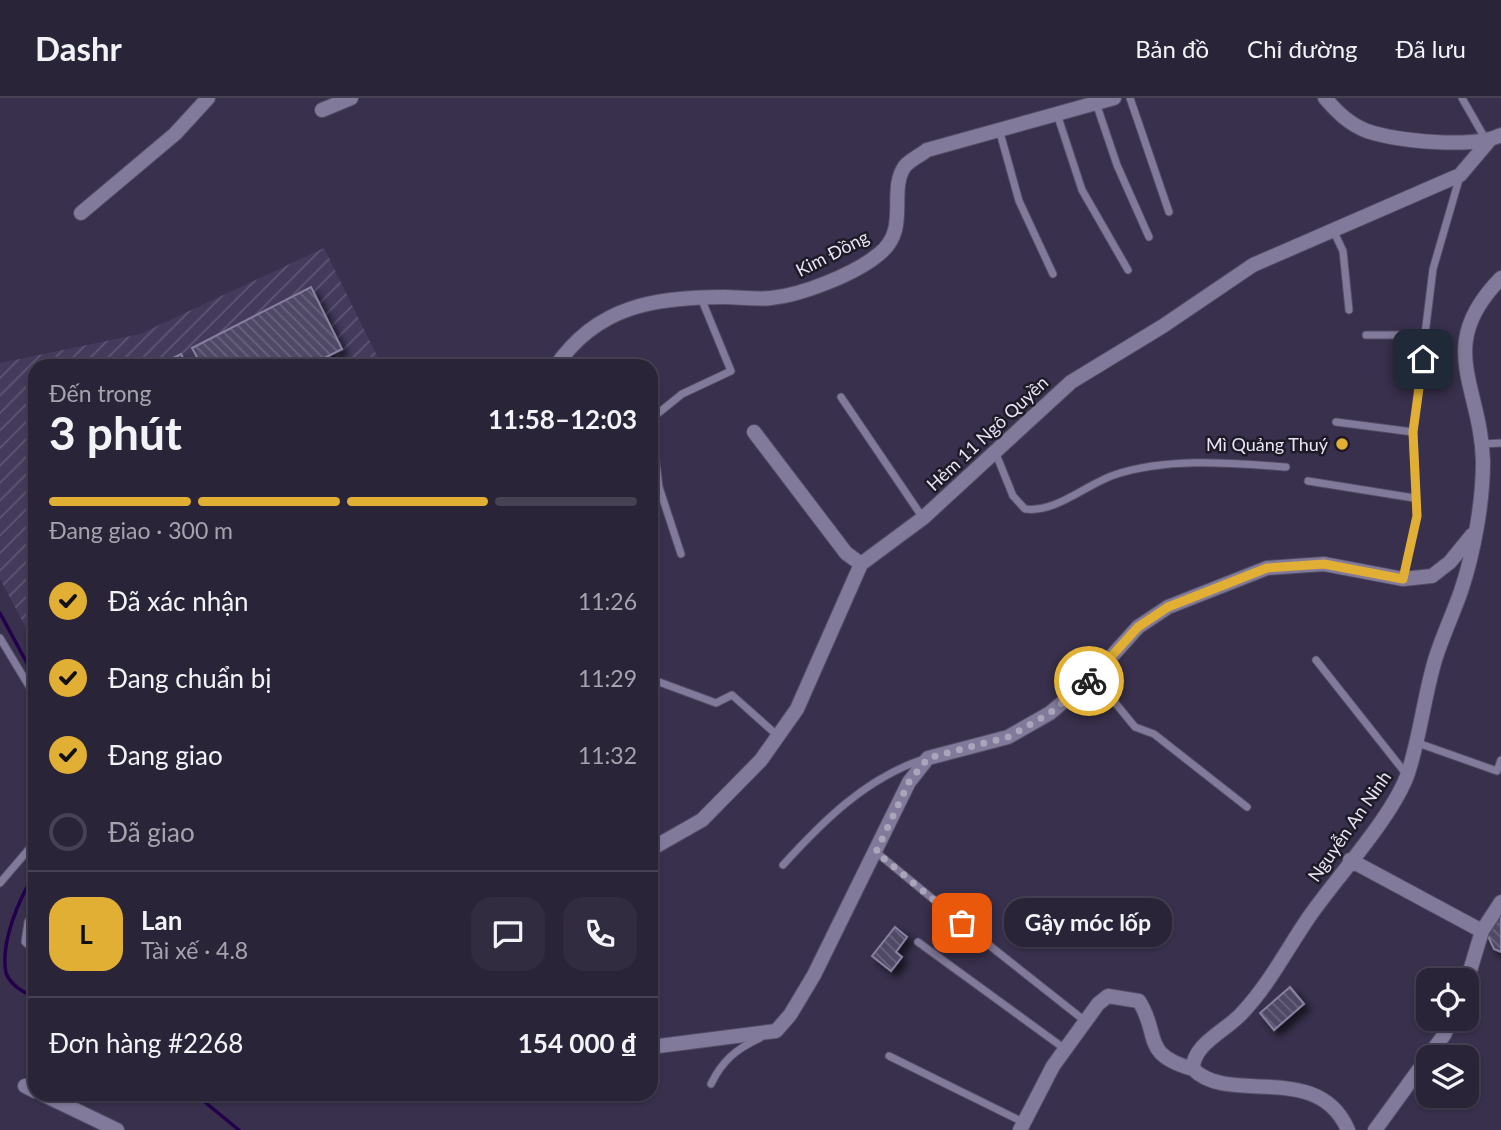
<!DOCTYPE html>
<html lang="vi">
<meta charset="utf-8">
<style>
:root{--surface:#2a2439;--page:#322c41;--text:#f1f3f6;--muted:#a5a4ae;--line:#464153;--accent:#e1af34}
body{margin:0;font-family:Lato,sans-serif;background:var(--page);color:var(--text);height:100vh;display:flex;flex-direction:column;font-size:26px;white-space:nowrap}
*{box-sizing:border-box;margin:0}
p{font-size:23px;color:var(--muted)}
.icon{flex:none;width:38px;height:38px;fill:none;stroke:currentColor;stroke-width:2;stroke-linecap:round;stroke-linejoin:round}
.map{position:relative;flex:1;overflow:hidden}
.drawer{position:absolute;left:28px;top:261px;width:630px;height:742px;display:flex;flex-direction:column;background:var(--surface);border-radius:21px;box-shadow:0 2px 5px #0004,0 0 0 2px var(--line)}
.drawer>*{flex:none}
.tools{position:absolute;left:1416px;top:870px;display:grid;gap:14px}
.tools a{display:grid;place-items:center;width:63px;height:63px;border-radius:14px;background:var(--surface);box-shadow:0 2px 5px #0004,0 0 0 2px var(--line);font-size:35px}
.pin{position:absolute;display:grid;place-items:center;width:60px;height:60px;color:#fff;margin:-30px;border-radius:14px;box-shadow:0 4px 10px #0006}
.courier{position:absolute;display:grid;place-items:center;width:70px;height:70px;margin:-35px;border:5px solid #e1af34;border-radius:50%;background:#fff;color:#222;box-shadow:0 2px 9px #0007}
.bubble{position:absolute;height:49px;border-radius:21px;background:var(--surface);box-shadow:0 2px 5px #0004,0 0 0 2px var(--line);font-size:23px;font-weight:700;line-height:49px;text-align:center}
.headline em{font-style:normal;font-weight:700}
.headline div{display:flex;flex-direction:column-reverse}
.headline{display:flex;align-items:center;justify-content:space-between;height:119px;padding:0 21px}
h1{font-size:46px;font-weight:700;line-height:52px}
.bar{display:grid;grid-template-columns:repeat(4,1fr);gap:10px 7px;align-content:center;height:84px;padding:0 21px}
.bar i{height:9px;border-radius:5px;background:var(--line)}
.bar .on{background:var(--accent)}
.bar p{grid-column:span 4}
.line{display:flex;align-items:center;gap:18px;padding:0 21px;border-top:2px solid var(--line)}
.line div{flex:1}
.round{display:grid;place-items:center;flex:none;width:74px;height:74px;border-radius:21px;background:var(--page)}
ol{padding:0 21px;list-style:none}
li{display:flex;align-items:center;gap:21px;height:77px}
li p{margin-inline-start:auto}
li .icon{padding:7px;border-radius:50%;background:var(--accent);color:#111;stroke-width:4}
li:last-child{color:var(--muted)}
li i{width:38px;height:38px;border:4px solid var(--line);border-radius:50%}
header{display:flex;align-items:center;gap:42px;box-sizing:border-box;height:98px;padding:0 35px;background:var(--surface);border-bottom:2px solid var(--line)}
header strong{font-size:33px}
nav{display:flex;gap:38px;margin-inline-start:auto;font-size:24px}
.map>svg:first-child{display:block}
.industrial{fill:url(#industrial-furrows)}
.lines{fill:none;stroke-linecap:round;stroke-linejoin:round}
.stream{stroke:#23004c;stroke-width:3.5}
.building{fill:url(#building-back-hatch);stroke:#8780a0;stroke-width:2;filter:url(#shadow)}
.service-casing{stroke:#534d64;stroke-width:9}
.minor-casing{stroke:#534d64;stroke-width:16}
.service{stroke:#817a9a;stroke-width:7}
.minor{stroke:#817a9a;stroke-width:14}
.done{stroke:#aaa5ba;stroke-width:7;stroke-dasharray:0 12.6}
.route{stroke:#e1af34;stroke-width:9}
.poi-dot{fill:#e1af34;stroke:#1e1b27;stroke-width:2.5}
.labels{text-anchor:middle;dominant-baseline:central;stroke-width:5;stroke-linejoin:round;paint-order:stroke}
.street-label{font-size:18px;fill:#e7e4f5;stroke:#1e1b27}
.poi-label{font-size:18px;fill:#e7e4f5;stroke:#1e1b27;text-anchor:end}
</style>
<header>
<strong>Dashr</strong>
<nav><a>Bản đồ</a><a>Chỉ đường</a><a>Đã lưu</a></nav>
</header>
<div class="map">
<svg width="1501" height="1032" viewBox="0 0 1501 1032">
<defs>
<pattern id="industrial-furrows" width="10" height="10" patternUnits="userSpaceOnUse" patternTransform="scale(1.75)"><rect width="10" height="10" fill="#433a5c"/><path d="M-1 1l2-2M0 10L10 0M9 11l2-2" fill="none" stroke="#5e5674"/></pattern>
<pattern id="building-back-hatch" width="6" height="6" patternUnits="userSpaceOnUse" patternTransform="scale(1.75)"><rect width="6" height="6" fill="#504966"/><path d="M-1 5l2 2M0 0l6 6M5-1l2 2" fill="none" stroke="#69637c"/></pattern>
<filter id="shadow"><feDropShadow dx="5.5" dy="5.5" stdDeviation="3.5" flood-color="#0009"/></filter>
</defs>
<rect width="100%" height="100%" fill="#38304c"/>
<path class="industrial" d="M324 150 382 268H35V547L0 481V265L140 236Z"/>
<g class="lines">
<path class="stream" d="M0 515 35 580
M35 776C19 800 0 845 6 875 11 888 24 894 35 900
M195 996 239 1032"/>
</g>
<path class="building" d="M311 189 342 251 309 268H202L192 250Z
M181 256 187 268H157Z
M1501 815V854L1494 851 1487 836Z
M895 829 907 839 896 854 902 859 891 873 872 858Z
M1290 889 1304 906 1274 932 1260 915Z"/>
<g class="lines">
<defs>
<path id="service" d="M1130 0 1169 114
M1462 0 1486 42
M1096 5 1117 67 1149 139
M1057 16 1082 92 1128 172
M999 31 1019 103 1053 176
M1333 132 1343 153 1349 212
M1366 237H1426
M841 299 923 420
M651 321 682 296 731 273 701 200
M651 321 659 389 681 456
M1336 324 1413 334
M1482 346 1501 345
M996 356 1013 398 1025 411C1056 415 1085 387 1114 377 1169 359 1230 365 1286 369
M1308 383 1414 400
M1403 481 1417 418 1413 334 1433 171 1460 78
M0 540 35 598
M1316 562 1407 677
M1094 579 1135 629 1154 636 1247 709
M651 581 716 605 732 597 778 638
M1415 644 1497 673 1501 662
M876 754 962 825
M783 767C823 723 866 680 924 661
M0 785 35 744
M35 812 28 824 25 844 35 853
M975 836 1085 923
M918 844 1065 951
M889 958 1023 1024
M711 986C722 963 736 951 760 940"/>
<path id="minor" d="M1325 0C1337 14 1349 26 1367 33 1397 43 1473 51 1501 37
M322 12 351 0
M81 115 175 36 208 0
M556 268C597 208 655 199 724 199 739 199 756 202 771 200 802 197 855 176 879 156 911 131 887 93 905 68 910 62 921 57 927 52L1114 0
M754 334 846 455 861 466
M651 751 702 722 761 662 797 611 861 466 923 420 1071 284 1163 228 1253 167 1460 77 1488 44
M1350 762 1482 833
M1466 886 1482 833 1501 804
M651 949 776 933 790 917 814 877 909 684 928 660 1008 639 1050 615 1093 579 1138 529 1168 509 1267 470 1324 466 1403 481 1432 478 1450 464 1472 437
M25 988 35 993
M42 996 117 1032
M1020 1032 1053 968 1098 906 1108 898 1139 903C1161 938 1140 956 1193 971
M1348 1032C1318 962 1229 1008 1193 971 1192 946 1228 932 1243 914 1270 885 1287 851 1309 819 1336 780 1394 717 1408 675 1420 639 1424 599 1435 562 1442 539 1453 516 1461 493 1474 454 1483 404 1483 363 1481 287 1434 248 1501 180
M1375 1032 1444 937 1452 920"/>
</defs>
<use href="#service" class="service-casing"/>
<use href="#minor" class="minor-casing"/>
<use href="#service" class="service"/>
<use href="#minor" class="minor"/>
</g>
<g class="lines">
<path class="done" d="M962 825 876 754 909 684 928 660 1008 639 1050 615 1089 583"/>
<path class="route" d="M1089 583 1138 529 1168 509 1267 470 1324 466 1403 481 1417 418 1413 334 1423 261"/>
</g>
<circle class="poi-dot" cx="1342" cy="346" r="7"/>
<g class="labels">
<g class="street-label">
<text transform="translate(832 155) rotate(-27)">Kim Đồng</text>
<text transform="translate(987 335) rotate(-43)">Hẻm 11 Ngô Quyền</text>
<text transform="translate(1349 728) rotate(-55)">Nguyễn An Ninh</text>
</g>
<g class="poi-label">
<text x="1328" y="346">Mì Quảng Thuý</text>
</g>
</g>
</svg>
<div class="tools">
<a><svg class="icon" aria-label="locate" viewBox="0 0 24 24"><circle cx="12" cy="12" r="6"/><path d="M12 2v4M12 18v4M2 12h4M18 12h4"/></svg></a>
<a><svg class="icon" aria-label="layers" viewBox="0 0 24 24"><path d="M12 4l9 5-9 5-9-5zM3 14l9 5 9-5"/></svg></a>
</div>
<div class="pin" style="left:962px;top:825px;background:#ea580c"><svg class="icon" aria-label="bag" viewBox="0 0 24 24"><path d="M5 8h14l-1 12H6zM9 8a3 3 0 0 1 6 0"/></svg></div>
<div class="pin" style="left:1423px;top:261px;background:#1f2937"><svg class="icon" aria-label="home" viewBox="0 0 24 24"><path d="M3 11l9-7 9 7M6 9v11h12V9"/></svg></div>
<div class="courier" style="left:1089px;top:583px"><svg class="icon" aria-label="bike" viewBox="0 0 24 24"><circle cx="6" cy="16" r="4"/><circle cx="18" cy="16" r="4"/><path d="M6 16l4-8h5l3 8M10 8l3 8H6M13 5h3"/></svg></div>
<div class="bubble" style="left:1004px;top:800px;width:168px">Gậy móc lốp</div>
<section class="drawer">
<div class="headline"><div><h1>3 phút</h1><p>Đến trong</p></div><em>11:58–12:03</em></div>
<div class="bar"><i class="on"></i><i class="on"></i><i class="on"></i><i></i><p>Đang giao · 300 m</p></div>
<ol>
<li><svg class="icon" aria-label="check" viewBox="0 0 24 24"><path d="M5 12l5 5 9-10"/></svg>Đã xác nhận<p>11:26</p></li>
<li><svg class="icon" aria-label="check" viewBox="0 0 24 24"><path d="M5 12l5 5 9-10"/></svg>Đang chuẩn bị<p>11:29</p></li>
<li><svg class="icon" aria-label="check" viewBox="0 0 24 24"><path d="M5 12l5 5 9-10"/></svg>Đang giao<p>11:32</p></li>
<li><i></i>Đã giao</li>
</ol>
<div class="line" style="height:126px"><b class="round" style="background:var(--accent);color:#111">L</b><div><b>Lan</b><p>Tài xế · 4.8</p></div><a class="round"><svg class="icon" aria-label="chat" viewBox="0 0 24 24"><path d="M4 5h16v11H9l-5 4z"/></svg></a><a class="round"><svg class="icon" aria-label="phone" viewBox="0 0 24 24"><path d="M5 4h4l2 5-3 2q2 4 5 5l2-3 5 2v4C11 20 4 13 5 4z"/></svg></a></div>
<div class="line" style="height:91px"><div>Đơn hàng #2268</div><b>154 000 ₫</b></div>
</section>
</div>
